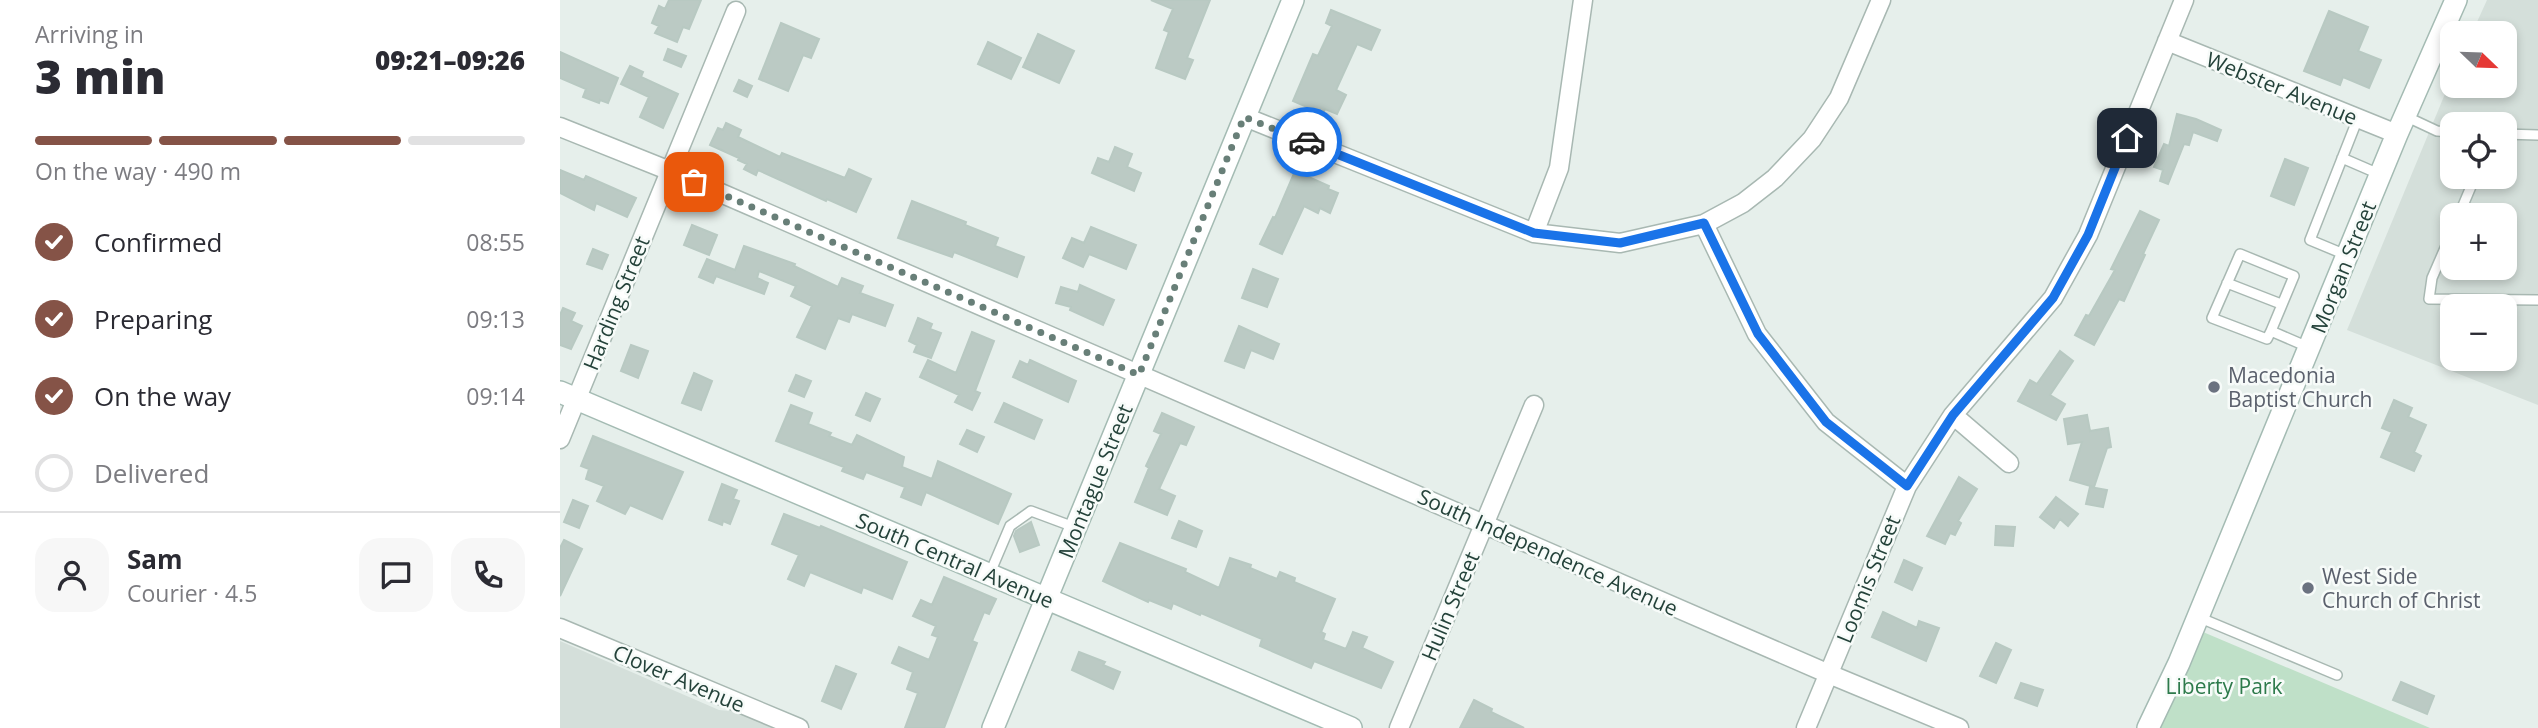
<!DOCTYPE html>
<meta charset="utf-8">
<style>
:root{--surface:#fff;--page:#f7f7f7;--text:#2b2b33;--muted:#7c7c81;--line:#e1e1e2;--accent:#855347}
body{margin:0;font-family:"Open Sans",sans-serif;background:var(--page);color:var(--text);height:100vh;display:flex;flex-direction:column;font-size:26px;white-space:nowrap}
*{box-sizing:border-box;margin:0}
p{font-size:23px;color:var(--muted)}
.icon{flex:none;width:38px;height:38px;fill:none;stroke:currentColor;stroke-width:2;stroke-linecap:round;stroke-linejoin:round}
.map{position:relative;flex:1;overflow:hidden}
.drawer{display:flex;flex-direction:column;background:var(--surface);width:560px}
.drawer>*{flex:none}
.needle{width:46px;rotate:113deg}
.controls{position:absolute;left:1880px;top:21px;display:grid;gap:14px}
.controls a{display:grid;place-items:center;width:77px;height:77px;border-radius:14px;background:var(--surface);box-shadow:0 4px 10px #0003;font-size:35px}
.pin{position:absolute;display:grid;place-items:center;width:60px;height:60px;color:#fff;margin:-30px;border-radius:14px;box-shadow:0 4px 10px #0006}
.courier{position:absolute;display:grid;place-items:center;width:70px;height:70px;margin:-35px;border:5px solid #1a73e8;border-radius:50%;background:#fff;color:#222;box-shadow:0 2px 9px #0007}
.overview em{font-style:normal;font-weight:800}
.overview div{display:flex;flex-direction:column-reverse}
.overview{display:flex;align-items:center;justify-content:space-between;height:119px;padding:0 35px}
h1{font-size:46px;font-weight:800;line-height:52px}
.bar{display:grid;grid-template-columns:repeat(4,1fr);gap:10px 7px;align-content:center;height:84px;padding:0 35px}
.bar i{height:9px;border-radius:5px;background:var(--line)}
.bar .on{background:var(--accent)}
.bar p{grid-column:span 4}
.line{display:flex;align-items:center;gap:18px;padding:0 35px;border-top:2px solid var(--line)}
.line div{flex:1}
.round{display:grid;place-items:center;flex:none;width:74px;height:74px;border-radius:21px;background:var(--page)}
ol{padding:0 35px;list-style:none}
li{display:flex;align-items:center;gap:21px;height:77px}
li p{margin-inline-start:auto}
li .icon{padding:7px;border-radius:50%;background:var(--accent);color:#fff;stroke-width:4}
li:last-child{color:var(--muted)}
li i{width:38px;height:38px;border:4px solid var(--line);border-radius:50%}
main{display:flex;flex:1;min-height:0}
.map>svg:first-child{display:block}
.built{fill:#d4dfda;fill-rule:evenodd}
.green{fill:#bfe0c8}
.building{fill:#bbcac4;stroke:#b8c9c2;stroke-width:2}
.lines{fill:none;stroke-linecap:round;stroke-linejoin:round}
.lane-casing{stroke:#a8b8b2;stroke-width:12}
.street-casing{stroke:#a8b8b2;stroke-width:21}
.secondary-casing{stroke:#a4bbb3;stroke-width:24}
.lane{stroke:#fff;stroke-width:9}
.street{stroke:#fff;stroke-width:18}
.secondary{stroke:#fff;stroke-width:21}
.done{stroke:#687f78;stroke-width:7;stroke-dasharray:0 12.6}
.route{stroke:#1a73e8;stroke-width:9}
.worship-dot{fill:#6b7280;stroke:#f7fbf9;stroke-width:2.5}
.labels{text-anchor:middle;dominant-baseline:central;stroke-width:5;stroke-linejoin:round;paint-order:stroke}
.street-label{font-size:21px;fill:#24423a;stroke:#f7fbf9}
.worship-label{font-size:21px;fill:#5b616d;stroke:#f7fbf9;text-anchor:start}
.park-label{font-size:21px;fill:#2d7a4b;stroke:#f7fbf9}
</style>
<main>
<section class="drawer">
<div class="overview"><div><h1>3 min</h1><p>Arriving in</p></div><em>09:21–09:26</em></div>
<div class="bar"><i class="on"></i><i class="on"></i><i class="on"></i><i></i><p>On the way · 490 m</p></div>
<ol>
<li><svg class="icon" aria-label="check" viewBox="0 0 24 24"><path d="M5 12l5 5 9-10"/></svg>Confirmed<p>08:55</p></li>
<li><svg class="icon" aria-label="check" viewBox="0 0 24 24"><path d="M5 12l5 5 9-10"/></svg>Preparing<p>09:13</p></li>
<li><svg class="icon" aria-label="check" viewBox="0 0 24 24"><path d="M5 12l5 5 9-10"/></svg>On the way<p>09:14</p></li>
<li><i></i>Delivered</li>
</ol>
<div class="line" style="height:126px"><a class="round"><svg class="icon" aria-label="person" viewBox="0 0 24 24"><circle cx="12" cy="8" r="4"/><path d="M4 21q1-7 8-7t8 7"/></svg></a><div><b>Sam</b><p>Courier · 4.5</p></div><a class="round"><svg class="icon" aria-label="chat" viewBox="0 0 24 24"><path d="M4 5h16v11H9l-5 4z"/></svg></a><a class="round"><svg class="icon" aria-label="phone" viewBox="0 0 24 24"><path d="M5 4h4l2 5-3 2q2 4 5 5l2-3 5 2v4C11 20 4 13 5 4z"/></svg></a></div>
</section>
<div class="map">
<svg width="1978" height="728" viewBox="0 0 1978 728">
<rect width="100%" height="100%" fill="#e6efeb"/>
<path class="built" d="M1927 0H1978V405L1787 330 1892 77V86H1944V33H1912ZM1892 124H1944V177H1892ZM1892 215H1944V268H1892ZM1892 306H1944V359H1892Z
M0 641 159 710 181 712 223 728H0Z"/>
<path class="green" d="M1643 632 1870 728H1599Z"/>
<path class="building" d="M109 0H141L129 29 123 27 117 42 95 33 99 26 92 23 99 6 105 9Z
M591 0H650L627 58 633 60 625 79 596 68 609 32 604 30 613 9Z
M771 10 820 30 811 50 797 44 776 90 786 95 777 114 765 109 763 114 733 101 753 54 758 56 772 26 766 23Z
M1769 11 1808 27 1798 51 1821 60 1809 88 1783 77 1780 85 1744 71Z
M221 23 259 39 251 58 243 55 228 91 199 79Z
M478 34 514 51 499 83 463 67Z
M428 42 461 58 451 79 418 64Z
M108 49 126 56 121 67 104 60Z
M0 52 58 78 48 103 40 100 39 103 23 97 26 89 0 78Z
M70 66 83 72 81 77 118 94 103 128 80 117 89 97 61 84Z
M179 80 192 86 187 97 174 91Z
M1617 114 1636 119 1661 130 1657 141 1633 132 1629 145 1624 144 1608 184 1600 181 1603 170 1594 167 1604 144 1609 146Z
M166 123 181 130 178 137 220 157 222 153 285 178 289 169 311 179 296 212 267 199 266 201 198 170 196 175 184 169 187 164 178 160 179 158 150 145 158 128 163 130Z
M555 147 572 154 567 167 581 173 574 191 532 173 538 158 549 162Z
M1725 159 1748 168 1734 205 1711 196Z
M0 170 24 180 26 176 76 198 67 217 36 203 34 210 0 193Z
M735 171 769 186 768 189 778 193 770 213 760 208 758 213 744 206 722 254 700 244 713 217 715 218Z
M352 201 406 222 405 225 438 238 435 246 464 257 457 277 394 252 392 257 338 238Z
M1580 211 1599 220 1583 254 1585 255 1564 301 1559 299 1534 345 1515 335 1526 315 1529 316 1555 270 1551 269Z
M132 225 157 235 149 255 124 245Z
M531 227 576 245 566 269 529 254 523 267 503 258 512 238 524 243Z
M184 246 235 264 234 266 278 287 282 278 303 286 300 293 333 305 325 326 292 314 289 322 278 318 265 349 237 337 252 306 231 296 236 286 199 271 197 278 208 283 204 294 156 276 153 283 139 277 147 259 175 270Z
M33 249 48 255 42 269 27 264Z
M693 269 718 279 707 307 682 298Z
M520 285 554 300 543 325 510 310 511 307 496 303 501 287 518 292Z
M3 308 15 313 11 321 22 326 11 349 0 345V315Z
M358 318 372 324 370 329 381 333 371 358 354 352 357 345 349 341Z
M679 326 719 344 713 359 691 350 684 368 665 361Z
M412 332 434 341 415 391 420 393 412 410 395 402 399 395 360 377 368 360 396 373Z
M71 345 88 351 78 378 61 371Z
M1500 351 1513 361 1490 395 1505 404 1496 420 1458 401 1470 380 1477 384Z
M470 360 516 381 508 402 453 377 460 361 468 365Z
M134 373 152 381 141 410 122 403Z
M236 375 251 381 244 397 229 391Z
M306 393 320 399 310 421 296 415Z
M1834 400 1852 408 1848 417 1866 425 1854 452 1861 456 1854 471 1821 457 1832 432 1822 428Z
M444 403 482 420 474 439 435 422Z
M231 405 252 413 248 424 271 433 269 436 292 445 297 435 344 457 342 467 372 479 378 461 451 494 438 524 366 492 361 505 341 497 345 487 306 472 303 479 282 471 284 467 216 441Z
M602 413 634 427 626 445 620 443 599 489 615 496 607 515 575 502 589 468 586 466 601 434 594 431Z
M1527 415 1530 431 1548 428 1551 447 1547 448 1534 487 1510 480 1522 442 1508 444 1504 419Z
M407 430 424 437 417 452 400 444Z
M33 436 123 472 102 519 70 505 65 514 37 501 44 486 26 479 29 469 21 466Z
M1399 477 1417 489 1398 521 1401 523 1395 535 1390 533 1385 544 1367 536Z
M162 484 177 490 173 499 179 501 170 524 163 521 162 525 149 520Z
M1530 487 1547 490 1543 507 1526 504Z
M1496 497 1518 514 1508 526 1500 519 1494 528 1480 517Z
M13 500 28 506 19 528 4 522Z
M224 514 260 528 261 526 347 562 332 599 303 587 301 593 250 572 244 586 228 579 239 555 212 544Z
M619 521 642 531 636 547 612 538Z
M471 522 479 545 460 552 454 536 456 531Z
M1436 526 1455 527 1453 546 1435 545Z
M4 540 22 549 0 596V548Z
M560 543 626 569 625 572 659 588 670 558 691 565 690 568 717 579 720 572 735 578 734 582 775 599 761 632 765 634 763 640 786 649 793 632 807 637 802 648 833 662 821 688 754 661 751 668 700 646 702 639 641 613 640 615 613 603 611 609 589 600 588 602 543 581Z
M1344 560 1362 568 1352 590 1335 582Z
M384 577 436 599 429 614 424 612 412 641 417 643 384 728H345L358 693 347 689 353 672 332 663 339 647 369 660 378 637 372 635 376 626 353 616 361 600 372 605Z
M1323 612 1357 628 1359 621 1379 628 1366 661 1312 637Z
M1436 643 1451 650 1436 683 1420 676Z
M519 652 545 662 543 665 560 672 553 689 512 670Z
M276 666 296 674 281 709 262 701Z
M1841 682 1874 696 1867 714 1833 700Z
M1461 683 1483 690 1477 706 1455 698Z
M914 700 932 709 931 712 964 728H900Z"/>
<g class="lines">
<defs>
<path id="lane" d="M1845 116 1877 131 1892 132
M1944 134 1978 135
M1782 158 1819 174
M1899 215 1915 177
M1892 232 1872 278 1869 299 1978 300
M1786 255 1750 240 1798 118
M1667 283 1721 304
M1711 331 1707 339 1652 318 1680 254 1734 276 1711 331 1748 347
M430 573 450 526 471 511 514 527
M1638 617 1777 675"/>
<path id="street" d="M1607 41 1837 134
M685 117 974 233 1060 243 1144 224 1183 203 1215 178 1252 139 1279 98 1321 0
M0 127 110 171 1269 674 1399 728
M1144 224 1197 334 1266 422 1347 486
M974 233 999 168 1023 0
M1393 415 1449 463
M0 439 176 11
M0 628 239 728
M839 728 974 405
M1246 728 1347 486 1393 415 1493 298 1528 235 1624 0"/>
<path id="secondary" d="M0 392 791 728
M433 728 733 0
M1588 728 1619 663 1837 134 1896 0"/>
</defs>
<use href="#lane" class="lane-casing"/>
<use href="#street" class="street-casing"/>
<use href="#secondary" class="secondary-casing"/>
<use href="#lane" class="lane"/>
<use href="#street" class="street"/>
<use href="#secondary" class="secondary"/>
</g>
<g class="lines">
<path class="done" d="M134 182 579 375 684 117 747 142"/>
<path class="route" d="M747 142 974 233 1060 243 1144 223 1198 334 1266 422 1347 486 1393 415 1493 298 1528 235 1567 138"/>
</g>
<g class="worship-dot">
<circle cx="1654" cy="387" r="7"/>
<circle cx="1748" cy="588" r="7"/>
</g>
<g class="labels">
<g class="street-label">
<text transform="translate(1722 88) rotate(22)">Webster Avenue</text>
<text transform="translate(1783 267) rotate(-68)">Morgan Street</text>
<text transform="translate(56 303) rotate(-68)">Harding Street</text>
<text transform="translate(535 481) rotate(-68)">Montague Street</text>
<text transform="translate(988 552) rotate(24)">South Independence Avenue</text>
<text transform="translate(395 560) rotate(23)">South Central Avenue</text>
<text transform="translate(1308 579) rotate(-68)">Loomis Street</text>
<text transform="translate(890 606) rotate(-67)">Hulin Street</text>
<text transform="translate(119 678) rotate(23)">Clover Avenue</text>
</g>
<g class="worship-label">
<text x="1668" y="375">Macedonia<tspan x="1668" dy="24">Baptist Church</tspan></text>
<text x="1762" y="576">West Side<tspan x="1762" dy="24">Church of Christ</tspan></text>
</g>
<g class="park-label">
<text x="1664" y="686">Liberty Park</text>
</g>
</g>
</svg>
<div class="controls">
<a><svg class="needle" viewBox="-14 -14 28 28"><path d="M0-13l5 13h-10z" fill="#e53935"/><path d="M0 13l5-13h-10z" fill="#7c7c81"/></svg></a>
<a><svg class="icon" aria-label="locate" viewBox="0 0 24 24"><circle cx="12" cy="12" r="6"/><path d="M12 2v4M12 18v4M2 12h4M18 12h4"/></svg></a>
<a>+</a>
<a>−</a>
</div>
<div class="pin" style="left:134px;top:182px;background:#ea580c"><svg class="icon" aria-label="bag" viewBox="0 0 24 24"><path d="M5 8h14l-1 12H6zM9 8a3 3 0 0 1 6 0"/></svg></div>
<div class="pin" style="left:1567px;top:138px;background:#1f2937"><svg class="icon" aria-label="home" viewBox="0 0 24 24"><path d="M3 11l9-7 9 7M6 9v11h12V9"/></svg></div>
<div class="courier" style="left:747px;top:142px"><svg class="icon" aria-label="car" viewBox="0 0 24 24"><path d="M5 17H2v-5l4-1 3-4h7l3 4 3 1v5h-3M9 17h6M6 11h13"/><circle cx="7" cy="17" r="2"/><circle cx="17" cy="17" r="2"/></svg></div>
</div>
</main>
